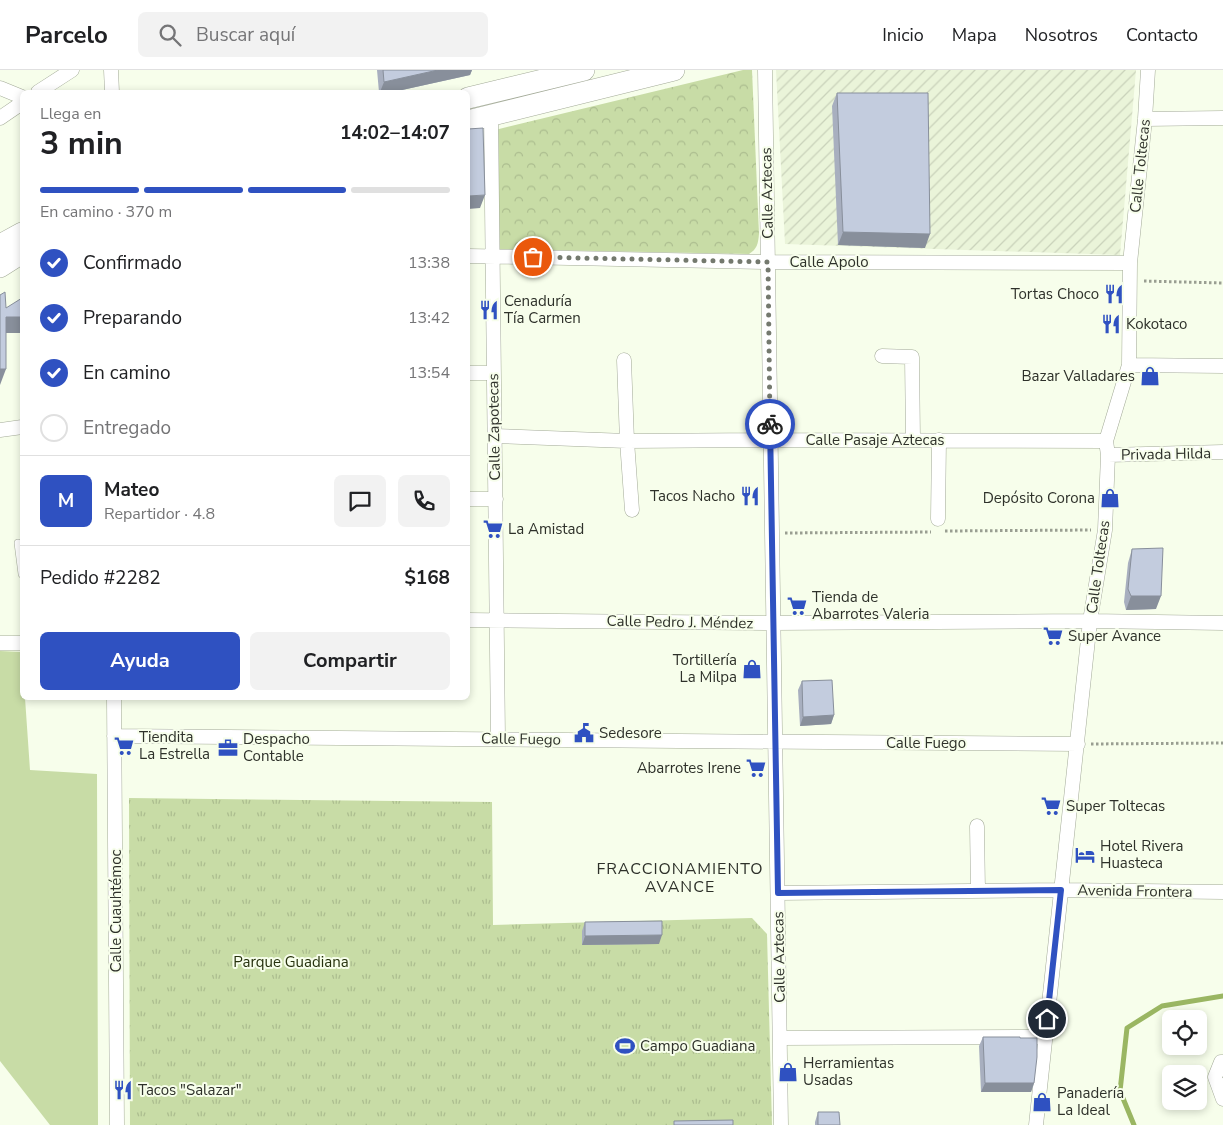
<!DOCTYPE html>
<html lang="es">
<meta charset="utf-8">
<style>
:root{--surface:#fff;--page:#f2f2f2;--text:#202124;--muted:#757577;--line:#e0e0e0;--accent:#2f51c1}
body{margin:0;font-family:"Nunito Sans",sans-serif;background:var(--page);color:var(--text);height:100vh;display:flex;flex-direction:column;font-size:19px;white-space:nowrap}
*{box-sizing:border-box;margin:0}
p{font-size:16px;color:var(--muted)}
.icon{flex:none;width:28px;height:28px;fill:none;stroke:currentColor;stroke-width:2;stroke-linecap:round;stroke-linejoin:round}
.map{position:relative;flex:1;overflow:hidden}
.side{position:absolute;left:20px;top:20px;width:450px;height:610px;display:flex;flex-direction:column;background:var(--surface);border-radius:8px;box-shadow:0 2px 8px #0003}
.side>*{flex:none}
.tools{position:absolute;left:1162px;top:940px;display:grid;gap:10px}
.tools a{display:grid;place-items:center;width:45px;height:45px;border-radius:8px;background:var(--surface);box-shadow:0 2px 8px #0003;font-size:25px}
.pin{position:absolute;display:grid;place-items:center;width:42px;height:42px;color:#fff;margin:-21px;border:2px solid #fff;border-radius:50%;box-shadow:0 1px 5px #0007}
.courier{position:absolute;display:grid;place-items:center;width:50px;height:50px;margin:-25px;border:4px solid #2f51c1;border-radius:50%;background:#fff;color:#222;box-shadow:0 1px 6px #0007}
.summary em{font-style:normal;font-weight:700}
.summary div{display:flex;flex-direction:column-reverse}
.summary{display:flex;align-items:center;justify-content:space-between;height:85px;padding:0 20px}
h1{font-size:32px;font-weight:700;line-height:38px}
.bar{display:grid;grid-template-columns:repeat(4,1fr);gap:8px 5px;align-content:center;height:60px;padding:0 20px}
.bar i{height:6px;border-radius:4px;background:var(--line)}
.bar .active{background:var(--accent)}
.bar p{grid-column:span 4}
.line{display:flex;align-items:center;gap:12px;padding:0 20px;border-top:1px solid var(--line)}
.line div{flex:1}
.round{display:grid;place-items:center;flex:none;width:52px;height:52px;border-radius:8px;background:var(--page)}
ol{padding:0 20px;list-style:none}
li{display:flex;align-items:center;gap:15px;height:55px}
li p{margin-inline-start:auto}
li .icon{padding:5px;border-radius:50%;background:var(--accent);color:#fff;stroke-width:4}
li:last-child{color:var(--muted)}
li i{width:28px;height:28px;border:2px solid var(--line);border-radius:50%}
.button{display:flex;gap:10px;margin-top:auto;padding:10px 20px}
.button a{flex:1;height:58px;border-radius:8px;background:var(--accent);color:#fff;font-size:20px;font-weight:700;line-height:58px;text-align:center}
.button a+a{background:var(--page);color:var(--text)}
header{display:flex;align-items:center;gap:30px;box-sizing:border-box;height:70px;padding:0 25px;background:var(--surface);border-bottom:1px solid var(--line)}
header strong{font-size:24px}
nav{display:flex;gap:28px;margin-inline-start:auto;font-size:18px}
.search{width:350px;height:45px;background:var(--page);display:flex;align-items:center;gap:12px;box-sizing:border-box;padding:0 18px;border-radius:8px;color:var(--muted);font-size:19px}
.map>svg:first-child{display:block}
.industrial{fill:url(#industrial-furrows)}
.grass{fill:#c8dca6}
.forest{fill:url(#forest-crowns)}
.park{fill:url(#park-tufts)}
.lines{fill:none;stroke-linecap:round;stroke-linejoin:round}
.stream{stroke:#9ab662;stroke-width:5}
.lane-casing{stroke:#a3aa98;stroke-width:8}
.street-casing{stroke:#a3aa98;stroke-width:15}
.primary-casing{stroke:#a3aa98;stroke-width:22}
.path{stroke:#999e91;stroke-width:3;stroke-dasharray:2.5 2.5;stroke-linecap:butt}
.lane{stroke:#fff;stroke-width:7}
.street{stroke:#fff;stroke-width:14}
.primary{stroke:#fff;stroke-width:21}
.wall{fill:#a8afbf}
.shaded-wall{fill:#888f9b}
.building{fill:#c3ccde;stroke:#888f9b}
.done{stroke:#74796e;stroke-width:5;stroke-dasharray:0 9}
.route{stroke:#2f51c1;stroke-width:6}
.labels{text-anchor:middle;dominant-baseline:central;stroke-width:4;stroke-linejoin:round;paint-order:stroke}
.street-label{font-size:15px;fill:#2e312a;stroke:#f7feeb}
.poi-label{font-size:15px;fill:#2e312a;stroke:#f7feeb;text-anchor:start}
.park-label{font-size:15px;fill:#26310d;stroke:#f7feeb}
.neighbourhood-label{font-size:16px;letter-spacing:1px;fill:#2e312a;stroke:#f7feeb}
</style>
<header>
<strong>Parcelo</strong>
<div class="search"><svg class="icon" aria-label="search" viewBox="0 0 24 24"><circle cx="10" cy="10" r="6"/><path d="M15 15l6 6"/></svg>Buscar aquí</div>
<nav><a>Inicio</a><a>Mapa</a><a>Nosotros</a><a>Contacto</a></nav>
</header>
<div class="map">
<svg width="1223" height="1055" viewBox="0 0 1223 1055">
<defs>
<pattern id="industrial-furrows" width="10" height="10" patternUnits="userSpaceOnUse" patternTransform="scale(1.25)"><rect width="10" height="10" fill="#eaf4d9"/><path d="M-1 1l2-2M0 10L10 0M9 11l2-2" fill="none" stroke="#c9d2ba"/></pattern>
<pattern id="forest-crowns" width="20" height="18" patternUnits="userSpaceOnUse" patternTransform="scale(1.25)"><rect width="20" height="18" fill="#c8dca6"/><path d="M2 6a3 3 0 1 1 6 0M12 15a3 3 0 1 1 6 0" fill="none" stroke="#acbd8f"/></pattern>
<pattern id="park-tufts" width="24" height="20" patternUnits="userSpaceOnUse" patternTransform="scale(1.25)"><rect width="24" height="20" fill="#c8dca6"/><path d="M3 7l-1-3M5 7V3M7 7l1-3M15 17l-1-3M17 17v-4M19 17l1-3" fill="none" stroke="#acbd8f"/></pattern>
</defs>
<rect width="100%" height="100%" fill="#f7feeb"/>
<path class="industrial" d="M776 0H1136L1120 185 785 174Z"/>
<path class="grass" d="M0 581 22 582V628H25L30 700 97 704 98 1055H50L0 991Z"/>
<path class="forest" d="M743 0H752L759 164C758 174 757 179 749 184L499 179 495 60Z"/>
<path class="park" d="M129 728 492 732 493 855 752 848 767 864 772 1055H130Z"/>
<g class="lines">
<path class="stream" d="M1134 1055 1120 1021 1127 958 1162 936 1223 926"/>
<defs>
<path id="lane" d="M18 473 22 504"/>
<path id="street" d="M111 0 112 22
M765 0 781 1055
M0 18 22 27
M38 22 72 0
M491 45 498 668
M0 48 22 33
M1145 49 1223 48
M468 186 768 192 1130 193
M882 286 912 287 913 370
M624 290 627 371 632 440
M1129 295 1223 296
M468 303H493
M0 360 22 357
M495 366 627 371 770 370 1106 371
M1108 385 1223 382
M468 429H496
M938 449 939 370
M468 550 773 553 1090 551 1223 553
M0 573H22
M114 628 117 1055
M114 666C435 668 757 673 1078 674
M977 756 978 821
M778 823 1061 820 1223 822
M780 968 1045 967
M1223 992H1221L1215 1007 1223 1029
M1036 1055 1090 551 1105 460 1108 385 1106 371 1129 295 1130 193 1145 49 1148 0"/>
<path id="primary" d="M468 28 584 0
M468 51 674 0
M0 175 22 163
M0 197 22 183"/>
</defs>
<use href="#lane" class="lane-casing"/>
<use href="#street" class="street-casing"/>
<use href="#primary" class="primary-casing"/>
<path class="path" d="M1144 211 1223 213
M945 461 1091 460
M785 463 931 462
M1091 674 1223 673"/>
<use href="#lane" class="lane"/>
<use href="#street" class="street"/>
<use href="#primary" class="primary"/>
</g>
<path class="wall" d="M377 0H472L470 5 393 22H379Z
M837 23 925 178 838 175 832 36Z
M1132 479 1156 539 1126 540 1124 532 1128 493Z
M802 611 834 645 831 654 800 656 798 620Z
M585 852 659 874 582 875V861Z
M983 967 1020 968 1034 1013 1031 1022H981L979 976Z
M818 1042 840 1055H815V1052Z"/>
<path class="shaded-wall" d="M438 0H472L470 5 393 22H380L384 12Z
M485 125 480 138 468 139V126Z
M843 162 930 164 925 178 838 175Z
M6 247H22V263H0Z
M0 299H6L0 315Z
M1131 526H1161L1156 539 1126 540Z
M834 645 831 654 800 656 803 647Z
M662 865 659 874 582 875 585 866Z
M985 1013H1034L1031 1022H981Z"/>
<path class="building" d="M383 0H438L384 12Z
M837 23H928L930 164 843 162Z
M483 58 485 125 468 126V59Z
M5 222 6 238 22 228V247H6V299H0V225Z
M1163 478 1161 526H1131L1128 519 1132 479Z
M832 610 834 645 803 647 802 611Z
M662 851V865L585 866V852Z
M983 967H1020V968H1037V987L1034 1013H985Z
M818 1042H839L840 1055H818Z
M733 1050V1055H674V1051Z"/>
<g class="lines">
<path class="done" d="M533 187 768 192 770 354"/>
<path class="route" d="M770 354 778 823 1061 820 1047 949"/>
</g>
<defs>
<symbol id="restaurant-bare" viewBox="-9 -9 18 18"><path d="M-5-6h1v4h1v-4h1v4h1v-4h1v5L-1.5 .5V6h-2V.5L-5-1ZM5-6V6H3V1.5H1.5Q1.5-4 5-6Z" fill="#2f51c1" stroke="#f7feeb" stroke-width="2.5" paint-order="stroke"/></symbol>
<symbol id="shop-bare" viewBox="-9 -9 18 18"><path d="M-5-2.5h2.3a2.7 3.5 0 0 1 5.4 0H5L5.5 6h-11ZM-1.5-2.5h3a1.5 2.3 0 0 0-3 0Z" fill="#2f51c1" stroke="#f7feeb" stroke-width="2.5" paint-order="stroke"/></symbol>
<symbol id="supermarket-bare" viewBox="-9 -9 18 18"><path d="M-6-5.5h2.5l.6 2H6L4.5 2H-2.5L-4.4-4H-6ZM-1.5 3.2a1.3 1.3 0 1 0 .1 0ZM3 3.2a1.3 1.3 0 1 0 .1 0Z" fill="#2f51c1" stroke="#f7feeb" stroke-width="2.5" paint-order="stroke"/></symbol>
<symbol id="civic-bare" viewBox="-9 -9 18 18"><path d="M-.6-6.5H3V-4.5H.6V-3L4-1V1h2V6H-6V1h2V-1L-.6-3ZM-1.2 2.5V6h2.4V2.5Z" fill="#2f51c1" stroke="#f7feeb" stroke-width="2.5" paint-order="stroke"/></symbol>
<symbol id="office-bare" viewBox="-9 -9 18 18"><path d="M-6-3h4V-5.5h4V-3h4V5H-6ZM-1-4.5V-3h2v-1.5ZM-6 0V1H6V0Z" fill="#2f51c1" stroke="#f7feeb" stroke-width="2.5" paint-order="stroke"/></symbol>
<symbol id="hotel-bare" viewBox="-9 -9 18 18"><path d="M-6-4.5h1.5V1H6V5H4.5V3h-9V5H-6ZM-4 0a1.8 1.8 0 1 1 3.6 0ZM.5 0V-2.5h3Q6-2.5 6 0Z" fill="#2f51c1" stroke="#f7feeb" stroke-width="2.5" paint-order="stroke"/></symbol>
<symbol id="stadium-bare" viewBox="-9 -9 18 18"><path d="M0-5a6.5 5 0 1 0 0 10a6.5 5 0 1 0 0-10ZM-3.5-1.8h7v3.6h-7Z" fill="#2f51c1" stroke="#f7feeb" stroke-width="2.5" paint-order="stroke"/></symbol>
</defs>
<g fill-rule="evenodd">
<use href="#restaurant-bare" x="1100" y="210" width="28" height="28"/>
<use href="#restaurant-bare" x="475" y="226" width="28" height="28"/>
<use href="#restaurant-bare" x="1097" y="240" width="28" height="28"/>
<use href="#shop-bare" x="1136" y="292" width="28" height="28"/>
<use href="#restaurant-bare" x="736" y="412" width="28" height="28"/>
<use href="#shop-bare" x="1096" y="414" width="28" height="28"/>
<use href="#supermarket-bare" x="479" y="445" width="28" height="28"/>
<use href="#supermarket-bare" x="783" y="522" width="28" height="28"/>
<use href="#supermarket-bare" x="1039" y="552" width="28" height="28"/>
<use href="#shop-bare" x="738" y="585" width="28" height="28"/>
<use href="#civic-bare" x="570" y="649" width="28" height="28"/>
<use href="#supermarket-bare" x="110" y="662" width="28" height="28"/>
<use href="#office-bare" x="214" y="664" width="28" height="28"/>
<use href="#supermarket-bare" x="742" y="684" width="28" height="28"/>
<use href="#supermarket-bare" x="1037" y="722" width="28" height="28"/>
<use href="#hotel-bare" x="1071" y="771" width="28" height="28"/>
<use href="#stadium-bare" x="611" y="962" width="28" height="28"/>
<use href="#shop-bare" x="774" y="988" width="28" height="28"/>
<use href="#restaurant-bare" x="109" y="1006" width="28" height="28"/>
<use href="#shop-bare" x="1028" y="1018" width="28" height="28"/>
</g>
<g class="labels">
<g class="street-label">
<text transform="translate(1140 96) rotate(-84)">Calle Toltecas</text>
<text transform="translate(767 123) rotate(-91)">Calle Aztecas</text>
<text x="829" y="192">Calle Apolo</text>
<text transform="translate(494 357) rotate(-91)">Calle Zapotecas</text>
<text x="875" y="370">Calle Pasaje Aztecas</text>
<text transform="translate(1166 384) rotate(-1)">Privada Hilda</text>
<text transform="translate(1098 497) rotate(-82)">Calle Toltecas</text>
<text transform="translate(680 552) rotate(1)">Calle Pedro J. Méndez</text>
<text transform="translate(521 669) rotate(1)">Calle Fuego</text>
<text x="926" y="673">Calle Fuego</text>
<text transform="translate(1135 821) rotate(1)">Avenida Frontera</text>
<text transform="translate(116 841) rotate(-90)">Calle Cuauhtémoc</text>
<text transform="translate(779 887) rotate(-91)">Calle Aztecas</text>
</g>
<g class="poi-label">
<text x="1099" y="224" text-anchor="end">Tortas Choco</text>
<text x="504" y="231">Cenaduría<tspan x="504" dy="17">Tía Carmen</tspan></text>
<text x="1126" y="254">Kokotaco</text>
<text x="1135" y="306" text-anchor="end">Bazar Valladares</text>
<text x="735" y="426" text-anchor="end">Tacos Nacho</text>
<text x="1095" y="428" text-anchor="end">Depósito Corona</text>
<text x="508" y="459">La Amistad</text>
<text x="812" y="527">Tienda de<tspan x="812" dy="17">Abarrotes Valeria</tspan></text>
<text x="1068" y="566">Super Avance</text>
<text x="737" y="590" text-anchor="end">Tortillería<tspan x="737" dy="17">La Milpa</tspan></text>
<text x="599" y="663">Sedesore</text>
<text x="139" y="667">Tiendita<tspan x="139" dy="17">La Estrella</tspan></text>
<text x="243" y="669">Despacho<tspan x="243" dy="17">Contable</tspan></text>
<text x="741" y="698" text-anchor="end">Abarrotes Irene</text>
<text x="1066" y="736">Super Toltecas</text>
<text x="1100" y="776">Hotel Rivera<tspan x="1100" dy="17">Huasteca</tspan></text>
<text x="640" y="976">Campo Guadiana</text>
<text x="803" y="993">Herramientas<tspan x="803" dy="17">Usadas</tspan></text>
<text x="138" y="1020">Tacos "Salazar"</text>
<text x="1057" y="1023">Panadería<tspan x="1057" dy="17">La Ideal</tspan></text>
</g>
<g class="park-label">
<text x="291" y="892">Parque Guadiana</text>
</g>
<g class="neighbourhood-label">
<text x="680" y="799">FRACCIONAMIENTO<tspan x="680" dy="18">AVANCE</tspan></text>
</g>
</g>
</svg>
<div class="tools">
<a><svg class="icon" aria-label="locate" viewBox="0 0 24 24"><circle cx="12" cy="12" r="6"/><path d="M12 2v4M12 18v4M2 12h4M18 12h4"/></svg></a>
<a><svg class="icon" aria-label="layers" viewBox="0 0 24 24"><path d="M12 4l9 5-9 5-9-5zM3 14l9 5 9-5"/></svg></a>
</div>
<div class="pin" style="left:533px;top:187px;background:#ea580c"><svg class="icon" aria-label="bag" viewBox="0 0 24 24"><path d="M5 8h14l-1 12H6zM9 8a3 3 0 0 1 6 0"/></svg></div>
<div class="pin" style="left:1047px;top:949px;background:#1f2937"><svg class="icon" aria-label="home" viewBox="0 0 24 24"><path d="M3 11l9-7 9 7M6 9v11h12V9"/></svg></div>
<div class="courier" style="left:770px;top:354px"><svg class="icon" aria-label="bike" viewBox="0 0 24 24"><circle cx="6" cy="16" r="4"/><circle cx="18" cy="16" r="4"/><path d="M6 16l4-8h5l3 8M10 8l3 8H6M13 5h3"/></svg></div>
<section class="side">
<div class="summary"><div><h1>3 min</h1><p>Llega en</p></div><em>14:02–14:07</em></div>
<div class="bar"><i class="active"></i><i class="active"></i><i class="active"></i><i></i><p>En camino · 370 m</p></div>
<ol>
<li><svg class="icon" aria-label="check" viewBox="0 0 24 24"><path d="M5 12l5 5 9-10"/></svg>Confirmado<p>13:38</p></li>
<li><svg class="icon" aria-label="check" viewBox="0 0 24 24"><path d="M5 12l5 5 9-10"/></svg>Preparando<p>13:42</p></li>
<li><svg class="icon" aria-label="check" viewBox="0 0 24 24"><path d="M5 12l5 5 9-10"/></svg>En camino<p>13:54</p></li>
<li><i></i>Entregado</li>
</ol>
<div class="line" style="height:90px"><b class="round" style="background:var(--accent);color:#fff">M</b><div><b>Mateo</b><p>Repartidor · 4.8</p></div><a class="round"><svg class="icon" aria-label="chat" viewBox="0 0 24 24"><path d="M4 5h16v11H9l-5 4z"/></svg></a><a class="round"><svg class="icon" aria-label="phone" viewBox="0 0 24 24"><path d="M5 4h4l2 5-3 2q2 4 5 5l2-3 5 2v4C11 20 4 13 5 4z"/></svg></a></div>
<div class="line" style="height:65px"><div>Pedido #2282</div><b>$168</b></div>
<div class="button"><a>Ayuda</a><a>Compartir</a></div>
</section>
</div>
